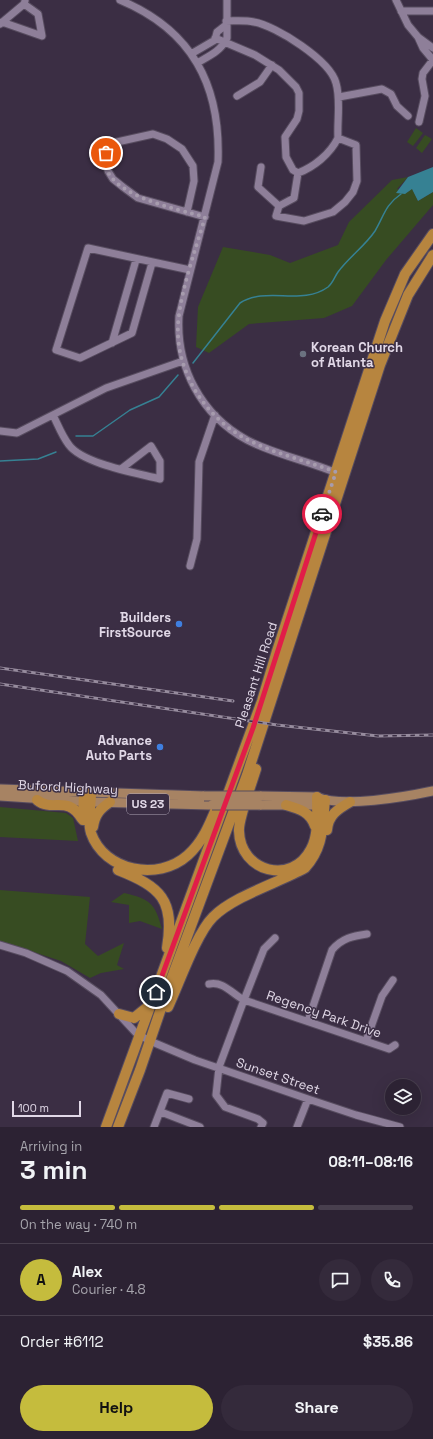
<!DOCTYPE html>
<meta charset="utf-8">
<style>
:root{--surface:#2c2233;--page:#342a3b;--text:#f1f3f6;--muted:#a6a4ac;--line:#483f4e;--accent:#c5bc3d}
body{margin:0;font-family:"Space Grotesk",sans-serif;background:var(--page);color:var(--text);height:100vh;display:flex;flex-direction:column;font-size:15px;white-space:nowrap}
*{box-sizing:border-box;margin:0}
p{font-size:13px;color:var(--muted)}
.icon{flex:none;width:22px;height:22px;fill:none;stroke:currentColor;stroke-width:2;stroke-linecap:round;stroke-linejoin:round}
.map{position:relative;height:1127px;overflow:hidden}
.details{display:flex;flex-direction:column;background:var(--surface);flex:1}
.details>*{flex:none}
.tools{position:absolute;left:385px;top:1079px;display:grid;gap:8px}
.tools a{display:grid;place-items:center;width:36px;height:36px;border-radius:50%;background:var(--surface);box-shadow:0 4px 16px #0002,0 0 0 1px var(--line);font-size:20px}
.scale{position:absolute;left:12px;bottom:10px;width:69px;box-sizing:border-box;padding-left:4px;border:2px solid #e1d8e7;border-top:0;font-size:11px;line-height:14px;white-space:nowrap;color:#e1d8e7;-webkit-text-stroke:3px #3b2e44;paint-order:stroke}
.pin{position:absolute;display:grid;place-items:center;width:34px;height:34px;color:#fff;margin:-17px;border:2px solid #fff;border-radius:50%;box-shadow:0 1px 4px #0007}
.courier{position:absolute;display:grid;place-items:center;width:40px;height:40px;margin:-20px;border:3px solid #e11d48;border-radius:50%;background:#fff;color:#222;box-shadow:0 1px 5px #0007}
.head em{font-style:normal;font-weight:700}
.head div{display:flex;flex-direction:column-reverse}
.head{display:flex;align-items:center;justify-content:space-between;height:68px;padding:0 20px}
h1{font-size:26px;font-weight:700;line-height:30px}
.bar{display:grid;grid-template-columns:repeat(4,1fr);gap:6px 4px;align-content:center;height:48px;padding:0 20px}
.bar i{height:5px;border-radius:3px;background:var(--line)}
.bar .on{background:var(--accent)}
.bar p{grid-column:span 4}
.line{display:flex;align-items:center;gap:10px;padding:0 20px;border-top:1px solid var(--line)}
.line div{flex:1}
.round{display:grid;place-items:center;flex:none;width:42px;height:42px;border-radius:21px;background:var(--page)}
.cta{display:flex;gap:8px;margin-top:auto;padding:8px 20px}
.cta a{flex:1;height:46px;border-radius:24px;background:var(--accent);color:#111;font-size:16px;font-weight:700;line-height:46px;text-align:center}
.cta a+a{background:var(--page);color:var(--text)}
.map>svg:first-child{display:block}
.green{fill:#374c22}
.water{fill:#368193}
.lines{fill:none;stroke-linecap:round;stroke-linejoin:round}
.stream{stroke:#368193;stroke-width:1.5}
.minor-casing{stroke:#574c5f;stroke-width:9}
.major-casing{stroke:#574c5f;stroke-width:11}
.highway-casing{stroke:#574c5f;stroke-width:12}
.minor{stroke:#8e7f99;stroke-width:7}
.major{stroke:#a78363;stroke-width:9}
.highway{stroke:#b7853f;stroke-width:10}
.rail-casing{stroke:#968b9d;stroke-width:3}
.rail{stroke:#3b2e44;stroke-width:1.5;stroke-dasharray:4.5;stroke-linecap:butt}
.major-bridge-casing{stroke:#574c5f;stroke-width:11;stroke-linecap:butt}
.major-bridge{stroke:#a78363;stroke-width:9}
.done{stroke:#a79cae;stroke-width:4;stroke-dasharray:0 7.2}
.route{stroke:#e11d48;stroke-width:5}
.worship-dot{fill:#6b7280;stroke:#3b2e44;stroke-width:1.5}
.shop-dot{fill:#3f7fe0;stroke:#3b2e44;stroke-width:1.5}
.labels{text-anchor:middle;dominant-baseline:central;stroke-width:3;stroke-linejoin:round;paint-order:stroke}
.shield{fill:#3b2e44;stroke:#afa5b6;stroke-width:1}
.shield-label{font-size:12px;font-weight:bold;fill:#e1d8e7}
.poi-label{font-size:13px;font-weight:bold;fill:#e1d8e7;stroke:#3b2e44;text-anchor:end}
.street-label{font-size:13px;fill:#e1d8e7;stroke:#3b2e44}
</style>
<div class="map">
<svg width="433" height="1127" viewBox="0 0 433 1127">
<rect width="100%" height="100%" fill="#3b2e44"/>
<path class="green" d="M416 128 423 133 413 146 407 142Z
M425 135 432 139 422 153 416 148Z
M408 177 397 189 408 192 412 188 418 201 433 192V205L386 260 352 306 324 318 249 324 209 353 196 347 198 307 223 247 270 255 290 263 338 245 349 222 392 180Z
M0 807 66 813 73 818 78 841 0 837Z
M0 890 90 897 85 944 98 956 124 943 117 965 124 969 101 973 90 978 61 961 0 941Z
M124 893C150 899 155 903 162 929L140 921 129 923V905L111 902Z"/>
<path class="water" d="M433 167V192L418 201 412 189 405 194 396 193 408 177Z"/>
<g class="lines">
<path class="stream" d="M193 363 240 303C266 286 302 306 328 287 333 283 335 276 338 272 349 257 365 246 375 231 384 216 385 205 401 194
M76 436H93L130 410 159 397 178 375
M0 461 38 459 56 452"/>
<defs>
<path id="minor" d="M120 0C192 30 221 85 218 162L179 316C176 367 201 415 247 440 276 455 309 461 339 474
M396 0 408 25 418 37 433 48
M401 11H433
M226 21C236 21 245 20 254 22 276 26 330 60 336 83 341 100 337 120 338 138 330 154 314 167 298 173
M2 22 42 36 38 14 24 4
M0 24 24 4 25 1
M418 37 423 48 433 60
M215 38 255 55 279 70 296 87 299 93V111L297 119 285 137 286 157 293 170 298 173 294 198 279 206 276 216 304 221 333 212 345 202 353 192 357 181 356 145 338 138
M191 54 215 40 217 32 226 25
M197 63C209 56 221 51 227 38V0
M237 96 260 82 272 65
M339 97 382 89 391 94 397 106 408 116
M419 122 425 96 422 79 423 73 433 60
M261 167 258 187 279 206
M187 212 194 181 193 166 182 149 167 139 153 134 117 142 110 147 105 159 108 171 113 179 123 187 138 198 205 217
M152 263 132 333 80 358 56 350 88 248 190 270
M112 343 136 260
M53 415C58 425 62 436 69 445 83 464 137 473 160 479V461L151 446 121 469
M0 431 17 433 106 388 183 361
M190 566 197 539 199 462 215 415
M0 945 26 953 67 971 101 995 136 1033 150 1041 195 1060 308 1099 356 1115 400 1127
M209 984C224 981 232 994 244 1000L264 949 275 938
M308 1021 332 950C342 938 353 936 367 934
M366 1041 382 996 393 980
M161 1112 200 1127
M154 1127 167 1093 189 1099
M261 1127 263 1123 258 1119 225 1107 216 1095 219 1067 244 1000 389 1049 395 1045
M297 1127 308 1099"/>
<path id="major" d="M0 789 204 796
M0 796 91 802 212 805
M260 796 317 797C342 808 405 797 433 791
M260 805H317L324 801"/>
<path id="highway" d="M256 769C252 782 238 820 239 831 240 872 292 886 311 849 319 835 317 812 317 797
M91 793C91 807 87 820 91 833 104 871 158 882 188 855 205 840 212 818 221 797
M37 800C53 813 67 794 82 819
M286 805C300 809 310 812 315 826
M83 820 84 793
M93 827C95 814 100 809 110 802
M327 830C328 815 338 809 350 802
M118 870C161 887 175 900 167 948
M168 1007C179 984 196 934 213 917 234 896 278 883 305 868 324 847 322 827 325 800
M119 1014 134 1018 150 1005
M106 1127 262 701 277 651 385 321 405 274 433 234
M118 1127 140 1070 168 988 247 775 380 365 408 295 433 255"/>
</defs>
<use href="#minor" class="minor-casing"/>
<use href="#major" class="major-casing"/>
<use href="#highway" class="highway-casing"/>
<use href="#minor" class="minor"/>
<use href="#major" class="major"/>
<use href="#highway" class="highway"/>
<defs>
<path id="rail" d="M0 668 233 701
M0 684 277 725 378 736 433 735"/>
</defs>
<use href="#rail" class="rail-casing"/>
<use href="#rail" class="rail"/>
<defs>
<path id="major-bridge" d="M204 796H260
M212 805H260"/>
</defs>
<use href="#major-bridge" class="major-bridge-casing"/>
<use href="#major-bridge" class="major-bridge"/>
</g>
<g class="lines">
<path class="done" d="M106 153C95 194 178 209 205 217 196 249 176 303 178 335 180 379 209 420 248 440 275 454 307 461 336 472L322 514"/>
<path class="route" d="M156 992 253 728 322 514"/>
</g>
<circle class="worship-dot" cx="303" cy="354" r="4"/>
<g class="shop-dot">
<circle cx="179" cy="624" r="4"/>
<circle cx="160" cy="747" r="4"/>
</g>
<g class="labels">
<rect class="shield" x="127" y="794" width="42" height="20" rx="3"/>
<g class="shield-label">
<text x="148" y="804">US 23</text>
</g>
<g class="poi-label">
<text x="311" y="347" text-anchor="start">Korean Church<tspan x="311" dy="15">of Atlanta</tspan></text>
<text x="171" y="617">Builders<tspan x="171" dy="15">FirstSource</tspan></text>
<text x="152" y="740">Advance<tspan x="152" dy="15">Auto Parts</tspan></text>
</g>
<g class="street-label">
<text transform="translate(256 675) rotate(-72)">Pleasant Hill Road</text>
<text transform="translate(68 787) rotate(3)">Buford Highway</text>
<text transform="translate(324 1014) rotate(19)">Regency Park Drive</text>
<text transform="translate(278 1076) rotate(19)">Sunset Street</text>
</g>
</g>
</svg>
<div class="tools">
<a><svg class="icon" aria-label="layers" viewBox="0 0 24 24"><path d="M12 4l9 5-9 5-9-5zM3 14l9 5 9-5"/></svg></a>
</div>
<div class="scale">100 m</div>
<div class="pin" style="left:106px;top:153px;background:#ea580c"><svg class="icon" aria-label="bag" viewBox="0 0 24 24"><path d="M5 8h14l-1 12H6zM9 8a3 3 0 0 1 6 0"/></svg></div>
<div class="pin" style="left:156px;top:992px;background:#1f2937"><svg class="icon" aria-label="home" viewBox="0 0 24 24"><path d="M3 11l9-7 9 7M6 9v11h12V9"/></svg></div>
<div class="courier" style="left:322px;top:514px"><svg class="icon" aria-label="car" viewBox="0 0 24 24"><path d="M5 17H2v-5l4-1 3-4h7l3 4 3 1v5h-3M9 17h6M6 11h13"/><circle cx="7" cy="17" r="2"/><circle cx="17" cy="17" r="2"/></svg></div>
</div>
<section class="details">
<div class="head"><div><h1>3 min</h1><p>Arriving in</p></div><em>08:11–08:16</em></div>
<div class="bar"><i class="on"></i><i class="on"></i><i class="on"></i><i></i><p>On the way · 740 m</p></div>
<div class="line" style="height:72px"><b class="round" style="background:var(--accent);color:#111">A</b><div><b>Alex</b><p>Courier · 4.8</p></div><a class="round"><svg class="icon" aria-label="chat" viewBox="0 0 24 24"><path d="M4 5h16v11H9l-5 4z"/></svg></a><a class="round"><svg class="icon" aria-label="phone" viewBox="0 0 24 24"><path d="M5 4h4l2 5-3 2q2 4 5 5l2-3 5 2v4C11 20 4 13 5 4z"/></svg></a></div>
<div class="line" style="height:52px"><div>Order #6112</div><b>$35.86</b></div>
<div class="cta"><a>Help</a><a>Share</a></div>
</section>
